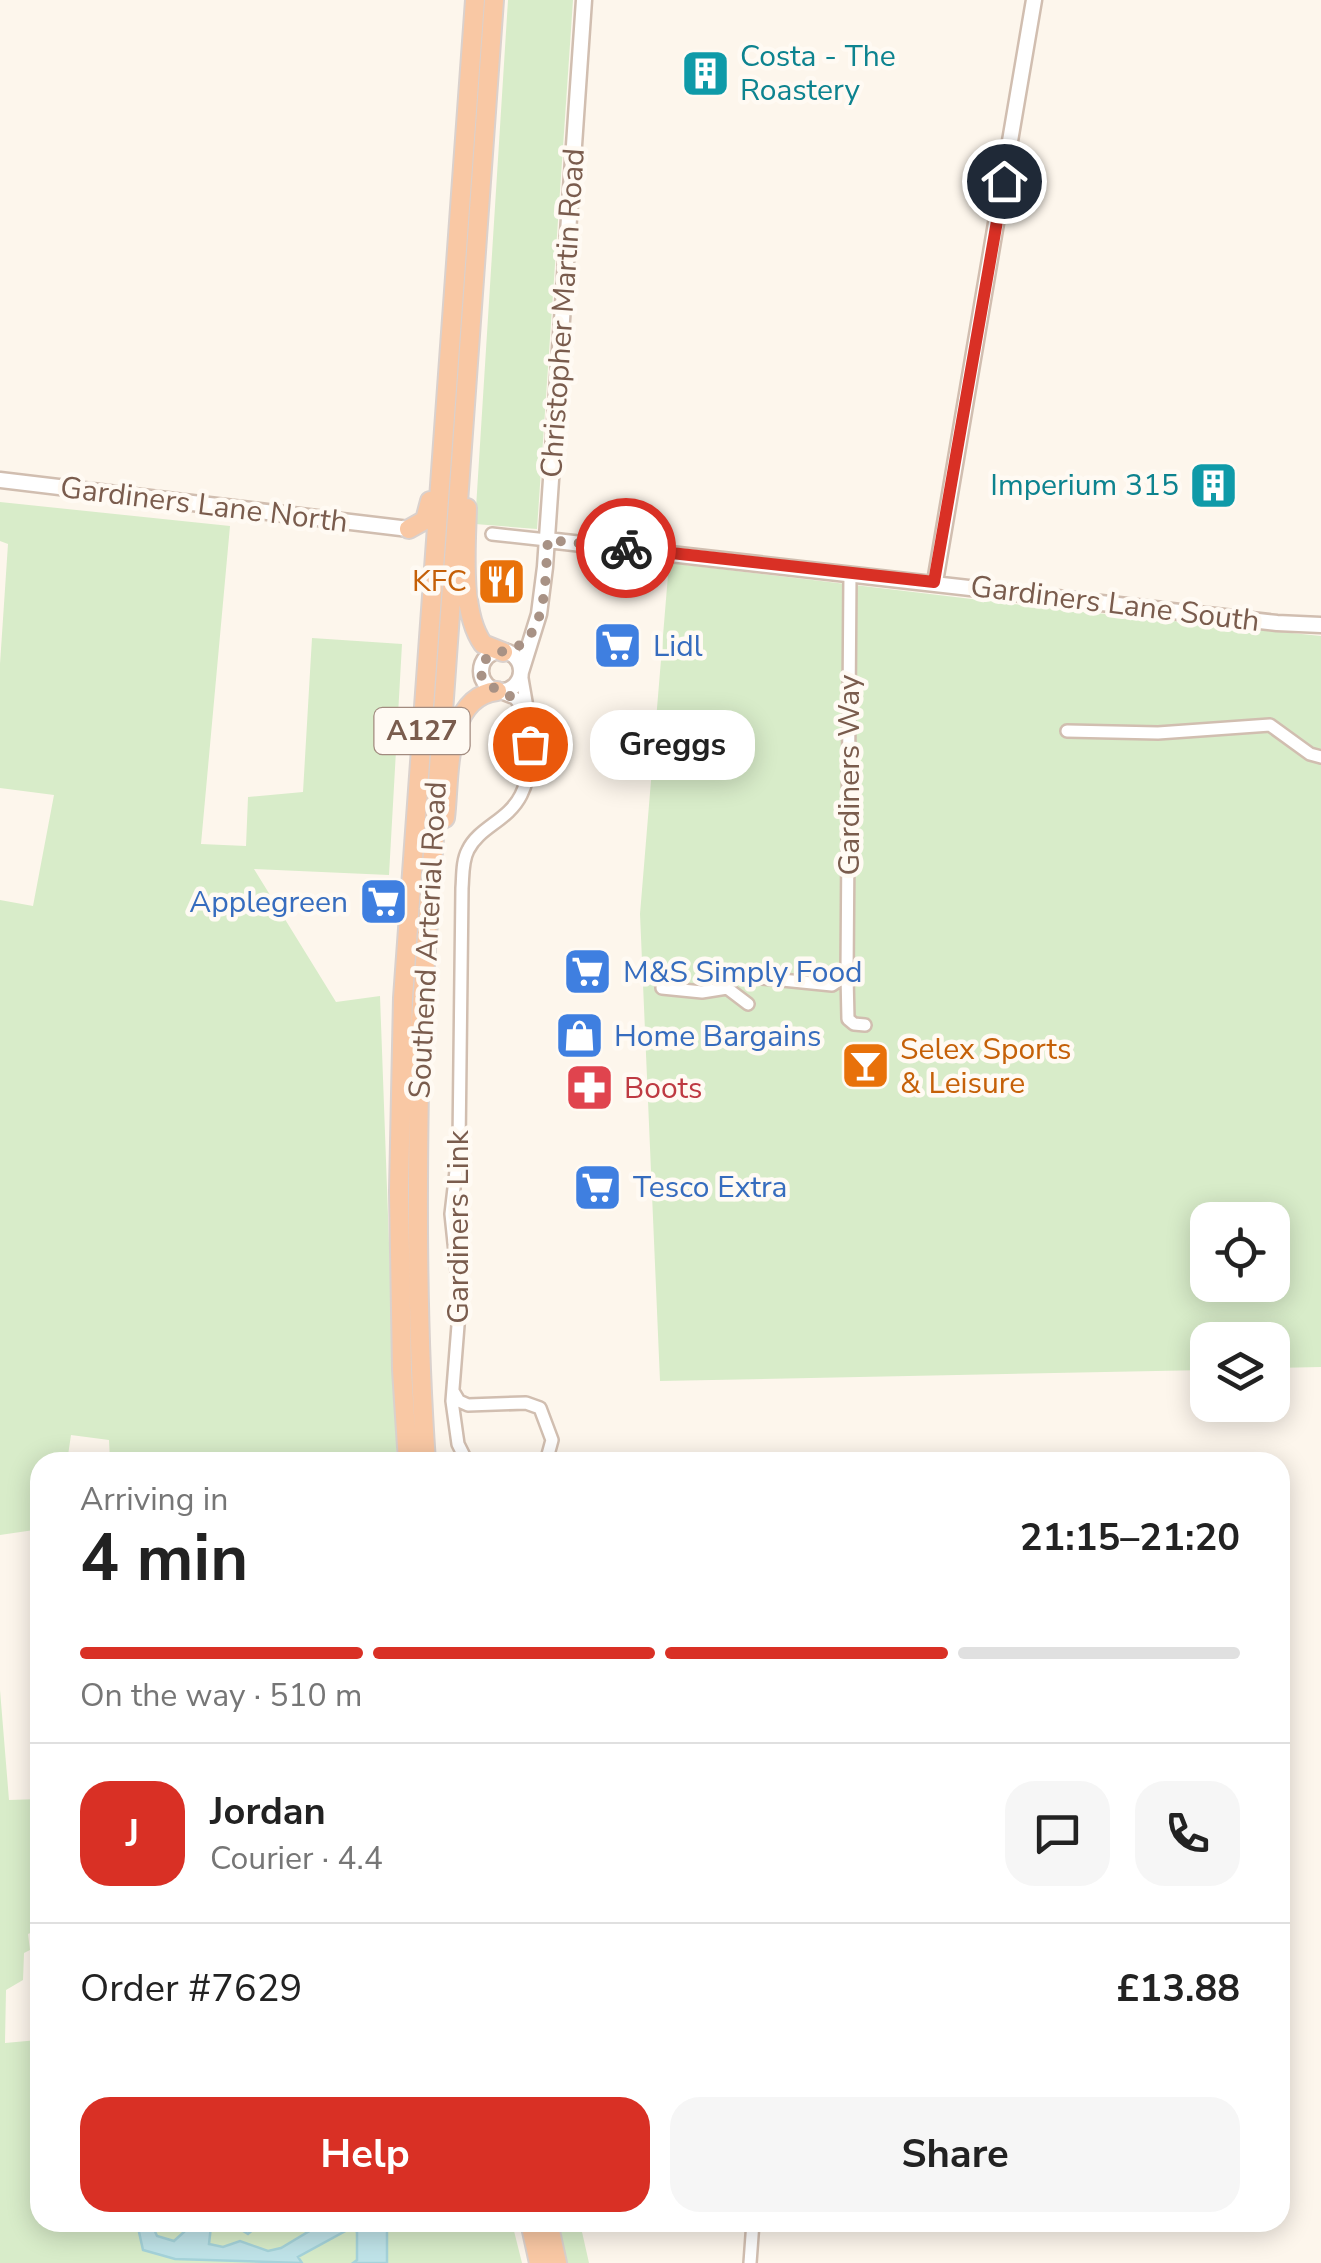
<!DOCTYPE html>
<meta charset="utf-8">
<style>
:root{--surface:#fff;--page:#f6f6f6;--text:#222;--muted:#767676;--line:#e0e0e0;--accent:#d93025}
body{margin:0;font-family:"Nunito Sans",sans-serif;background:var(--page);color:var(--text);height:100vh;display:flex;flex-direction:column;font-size:38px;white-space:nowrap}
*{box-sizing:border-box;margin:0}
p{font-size:32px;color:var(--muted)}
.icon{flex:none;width:55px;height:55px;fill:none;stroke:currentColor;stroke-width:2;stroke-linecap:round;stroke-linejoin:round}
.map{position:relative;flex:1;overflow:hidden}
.sheet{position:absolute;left:30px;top:1452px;width:1260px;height:780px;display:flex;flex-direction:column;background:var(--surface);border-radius:30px;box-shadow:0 5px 25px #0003}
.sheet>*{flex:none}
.buttons{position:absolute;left:1190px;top:1202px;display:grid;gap:20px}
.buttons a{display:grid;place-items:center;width:100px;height:100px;border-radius:20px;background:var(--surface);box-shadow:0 5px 25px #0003;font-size:50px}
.pin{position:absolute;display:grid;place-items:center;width:85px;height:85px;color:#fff;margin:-42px;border:5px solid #fff;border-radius:50%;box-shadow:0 2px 10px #0007}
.courier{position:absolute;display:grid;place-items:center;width:100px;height:100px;margin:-50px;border:8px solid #d93025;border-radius:50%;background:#fff;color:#222;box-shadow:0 2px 12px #0007}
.bubble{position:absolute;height:70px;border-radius:30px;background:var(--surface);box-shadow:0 5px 25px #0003;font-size:32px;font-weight:700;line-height:70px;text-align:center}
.overview em{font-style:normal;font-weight:700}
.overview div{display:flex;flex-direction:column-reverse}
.overview{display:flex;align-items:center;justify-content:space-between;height:170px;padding:0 50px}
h1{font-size:65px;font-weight:700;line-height:75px}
.bar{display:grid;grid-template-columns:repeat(4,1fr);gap:15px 10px;align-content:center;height:120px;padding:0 50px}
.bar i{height:12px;border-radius:8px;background:var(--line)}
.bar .selected{background:var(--accent)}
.bar p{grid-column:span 4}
.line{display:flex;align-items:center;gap:25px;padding:0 50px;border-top:2px solid var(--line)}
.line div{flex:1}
.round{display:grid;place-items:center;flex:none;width:105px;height:105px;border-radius:30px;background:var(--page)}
.action{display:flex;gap:20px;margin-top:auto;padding:20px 50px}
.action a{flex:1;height:115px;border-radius:30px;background:var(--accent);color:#fff;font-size:40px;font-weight:700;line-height:115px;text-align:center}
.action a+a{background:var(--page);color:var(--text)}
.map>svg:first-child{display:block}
.green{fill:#d8ecc9;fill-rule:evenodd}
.water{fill:#bfe3e8;stroke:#a5d3da;stroke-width:2.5}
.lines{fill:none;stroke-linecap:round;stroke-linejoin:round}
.minor-casing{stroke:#d1beb0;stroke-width:16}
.tertiary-casing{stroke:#d1beb0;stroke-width:19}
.trunk-casing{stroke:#dad1cd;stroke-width:22}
.minor{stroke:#fff;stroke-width:11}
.tertiary{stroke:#fff;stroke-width:14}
.trunk{stroke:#f9c8a4;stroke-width:18}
.done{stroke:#a89285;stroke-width:10;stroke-dasharray:0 18}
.route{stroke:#d93025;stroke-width:12}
.labels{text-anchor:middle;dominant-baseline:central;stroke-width:9;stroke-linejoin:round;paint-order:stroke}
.shield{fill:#fffaf3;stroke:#a28b7f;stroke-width:2.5}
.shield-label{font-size:28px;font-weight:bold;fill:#7a5c4d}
.culture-label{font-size:30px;fill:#0d838f;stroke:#fffaf3;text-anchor:start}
.street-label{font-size:30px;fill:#7a5c4d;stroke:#fffaf3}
.food-label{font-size:30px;fill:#c56008;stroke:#fffaf3;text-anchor:end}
.shop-label{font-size:30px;fill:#366cbe;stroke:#fffaf3;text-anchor:start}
.health-label{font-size:30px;fill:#be3a42;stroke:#fffaf3;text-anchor:start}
</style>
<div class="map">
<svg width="1321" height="2263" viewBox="0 0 1321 2263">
<rect width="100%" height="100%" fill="#fdf6ec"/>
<path class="green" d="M508 0H573L537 529 475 524Z
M0 502 230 526 201 844 246 846 248 797 303 792 312 638 402 644 389 875 254 869 336 1002 380 996 397 1462H110L109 1440 71 1435 67 1462H40L34 1530 0 1535V900L33 906 54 795 0 788V664L8 544 0 541Z
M669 563 1057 609 1321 636V1367L1273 1368 1272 1340H1208L1207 1370 660 1381 640 914ZM1208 1220H1272V1285H1208Z
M0 1690 9 1800 40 1799V1929L28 1934 30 1950 24 1953 23 1980 6 1990 5 2043 38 2040 40 2222 512 2223 522 2263H0Z
M559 2223H580L589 2263H567Z"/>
<path class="water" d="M137 2223H157L153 2227 157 2236 174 2241 184 2232 179 2223H256L255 2228 248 2234 232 2224 211 2226 209 2244 223 2247 240 2241 268 2251 281 2248 311 2230V2223H387V2263H353L357 2260V2232L351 2228 298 2257 302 2263 175 2259 143 2250Z"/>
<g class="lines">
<defs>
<path id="minor" d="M492 534 547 540
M497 691 515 698 526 712
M1067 731 1158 733 1270 725 1310 754 1321 757
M847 975 848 1019 854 1024 865 1025
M662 988 702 992 727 988
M748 1004 727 988 731 975 832 985 847 975 850 574
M453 1391 459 1401 468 1405 526 1403 540 1408 552 1440 546 1462
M467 1462 458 1444 452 1401 460 1300 451 1214 459 1145 462 888C463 876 462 861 468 850 479 827 508 821 521 795 540 756 527 712 521 672
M750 2263 753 2222"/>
<path id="tertiary" d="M0 480 409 529
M547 540 1277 623 1321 625
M935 582 1034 0
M481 671a20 20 0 1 1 40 0a20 20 0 1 1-40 0Z
M521 672 539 614 545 567 584 0"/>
<path id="trunk" d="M467 508C466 546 460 612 483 644L503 652
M409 529 425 520 430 501
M445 818C450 778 444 697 497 691
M408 1462 402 1370 399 1191 403 998 475 0
M426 1462C416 1319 417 1177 420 1033L494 0
M530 2222 539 2263
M548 2222 557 2263"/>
</defs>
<use href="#minor" class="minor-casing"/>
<use href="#tertiary" class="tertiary-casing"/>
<use href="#trunk" class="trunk-casing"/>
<use href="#minor" class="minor"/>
<use href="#tertiary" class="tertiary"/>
<use href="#trunk" class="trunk"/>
</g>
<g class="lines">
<path class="done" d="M530 744C529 680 484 698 481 673 479 648 515 655 527 639 548 615 545 570 548 540L626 548"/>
<path class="route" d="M626 548 934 582 1004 181"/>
</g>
<defs>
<symbol id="building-square" viewBox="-11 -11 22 22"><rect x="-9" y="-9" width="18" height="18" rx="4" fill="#0f9aa8" stroke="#fffaf3"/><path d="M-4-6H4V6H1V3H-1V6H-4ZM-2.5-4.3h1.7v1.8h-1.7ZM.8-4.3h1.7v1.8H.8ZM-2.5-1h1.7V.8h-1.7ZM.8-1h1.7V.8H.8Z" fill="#fff"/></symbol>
<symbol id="restaurant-square" viewBox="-11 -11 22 22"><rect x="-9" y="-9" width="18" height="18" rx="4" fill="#e8710a" stroke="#fffaf3"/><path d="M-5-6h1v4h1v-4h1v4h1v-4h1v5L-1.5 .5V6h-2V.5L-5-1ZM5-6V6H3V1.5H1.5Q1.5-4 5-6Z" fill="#fff"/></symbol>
<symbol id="supermarket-square" viewBox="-11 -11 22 22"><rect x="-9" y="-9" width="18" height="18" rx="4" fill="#3f7fe0" stroke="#fffaf3"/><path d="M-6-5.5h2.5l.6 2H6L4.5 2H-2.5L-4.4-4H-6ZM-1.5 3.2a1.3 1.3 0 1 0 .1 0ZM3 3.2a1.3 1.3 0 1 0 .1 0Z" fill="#fff"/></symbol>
<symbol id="shop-square" viewBox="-11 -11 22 22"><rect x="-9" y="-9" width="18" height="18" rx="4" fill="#3f7fe0" stroke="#fffaf3"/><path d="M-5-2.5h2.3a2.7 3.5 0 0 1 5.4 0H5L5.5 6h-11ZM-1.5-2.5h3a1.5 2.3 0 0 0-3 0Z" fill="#fff"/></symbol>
<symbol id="bar-square" viewBox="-11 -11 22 22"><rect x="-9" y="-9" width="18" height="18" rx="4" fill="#e8710a" stroke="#fffaf3"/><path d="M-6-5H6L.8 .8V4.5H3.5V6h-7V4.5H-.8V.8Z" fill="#fff"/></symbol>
<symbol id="pharmacy-square" viewBox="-11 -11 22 22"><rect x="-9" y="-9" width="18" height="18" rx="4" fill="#e0444e" stroke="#fffaf3"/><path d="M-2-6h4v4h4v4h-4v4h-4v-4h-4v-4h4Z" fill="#fff"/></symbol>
</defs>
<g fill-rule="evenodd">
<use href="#building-square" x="678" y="46" width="55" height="55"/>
<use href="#building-square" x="1186" y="458" width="55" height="55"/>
<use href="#restaurant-square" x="474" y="554" width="55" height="55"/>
<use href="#supermarket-square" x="590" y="618" width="55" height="55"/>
<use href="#supermarket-square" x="356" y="874" width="55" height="55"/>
<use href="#supermarket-square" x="560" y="944" width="55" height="55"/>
<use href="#shop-square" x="552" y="1008" width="55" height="55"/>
<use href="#bar-square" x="838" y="1038" width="55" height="55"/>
<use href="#pharmacy-square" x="562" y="1060" width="55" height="55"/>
<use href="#supermarket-square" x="570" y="1160" width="55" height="55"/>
</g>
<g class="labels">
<rect class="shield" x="374.5" y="708" width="95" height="46" rx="8"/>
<g class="shield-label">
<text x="422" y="731">A127</text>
</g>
<g class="culture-label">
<text x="740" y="56">Costa - The<tspan x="740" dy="34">Roastery</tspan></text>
<text x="1179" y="485" text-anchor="end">Imperium 315</text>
</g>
<g class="street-label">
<text transform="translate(563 313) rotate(-86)">Christopher Martin Road</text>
<text transform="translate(204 505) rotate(7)">Gardiners Lane North</text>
<text transform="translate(1115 604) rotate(7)">Gardiners Lane South</text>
<text transform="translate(849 775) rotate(-90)">Gardiners Way</text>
<text transform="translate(428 940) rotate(-87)">Southend Arterial Road</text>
<text transform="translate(458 1227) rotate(-90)">Gardiners Link</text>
</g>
<g class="food-label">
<text x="467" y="581">KFC</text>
<text x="900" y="1049" text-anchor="start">Selex Sports<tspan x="900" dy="34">&amp; Leisure</tspan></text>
</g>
<g class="shop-label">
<text x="653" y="646">Lidl</text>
<text x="348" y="902" text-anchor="end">Applegreen</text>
<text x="623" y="972">M&amp;S Simply Food</text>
<text x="614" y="1036">Home Bargains</text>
<text x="633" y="1187">Tesco Extra</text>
</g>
<g class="health-label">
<text x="624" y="1088">Boots</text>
</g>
</g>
</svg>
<div class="buttons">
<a><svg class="icon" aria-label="locate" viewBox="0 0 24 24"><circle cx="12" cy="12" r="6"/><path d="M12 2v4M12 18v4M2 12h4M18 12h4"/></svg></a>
<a><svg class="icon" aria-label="layers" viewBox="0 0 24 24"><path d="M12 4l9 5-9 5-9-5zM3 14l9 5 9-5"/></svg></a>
</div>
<div class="pin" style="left:530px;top:744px;background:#ea580c"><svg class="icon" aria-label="bag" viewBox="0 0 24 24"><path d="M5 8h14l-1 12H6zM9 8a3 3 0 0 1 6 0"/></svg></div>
<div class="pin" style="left:1004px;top:181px;background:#1f2937"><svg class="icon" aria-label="home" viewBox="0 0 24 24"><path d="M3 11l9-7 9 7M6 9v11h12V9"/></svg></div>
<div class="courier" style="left:626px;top:548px"><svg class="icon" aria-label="bike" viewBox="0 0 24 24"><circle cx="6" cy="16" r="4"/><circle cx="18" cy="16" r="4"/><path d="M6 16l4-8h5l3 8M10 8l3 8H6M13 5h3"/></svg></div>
<div class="bubble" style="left:590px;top:710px;width:165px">Greggs</div>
<section class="sheet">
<div class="overview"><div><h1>4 min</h1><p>Arriving in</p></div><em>21:15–21:20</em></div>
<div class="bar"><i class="selected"></i><i class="selected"></i><i class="selected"></i><i></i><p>On the way · 510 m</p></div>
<div class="line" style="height:180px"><b class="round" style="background:var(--accent);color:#fff">J</b><div><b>Jordan</b><p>Courier · 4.4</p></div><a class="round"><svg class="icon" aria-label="chat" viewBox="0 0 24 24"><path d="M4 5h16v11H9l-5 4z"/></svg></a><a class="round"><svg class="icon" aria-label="phone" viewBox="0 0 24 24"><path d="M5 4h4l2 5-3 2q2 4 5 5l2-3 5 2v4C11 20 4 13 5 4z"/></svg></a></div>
<div class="line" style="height:130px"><div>Order #7629</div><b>£13.88</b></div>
<div class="action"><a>Help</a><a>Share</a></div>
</section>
</div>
